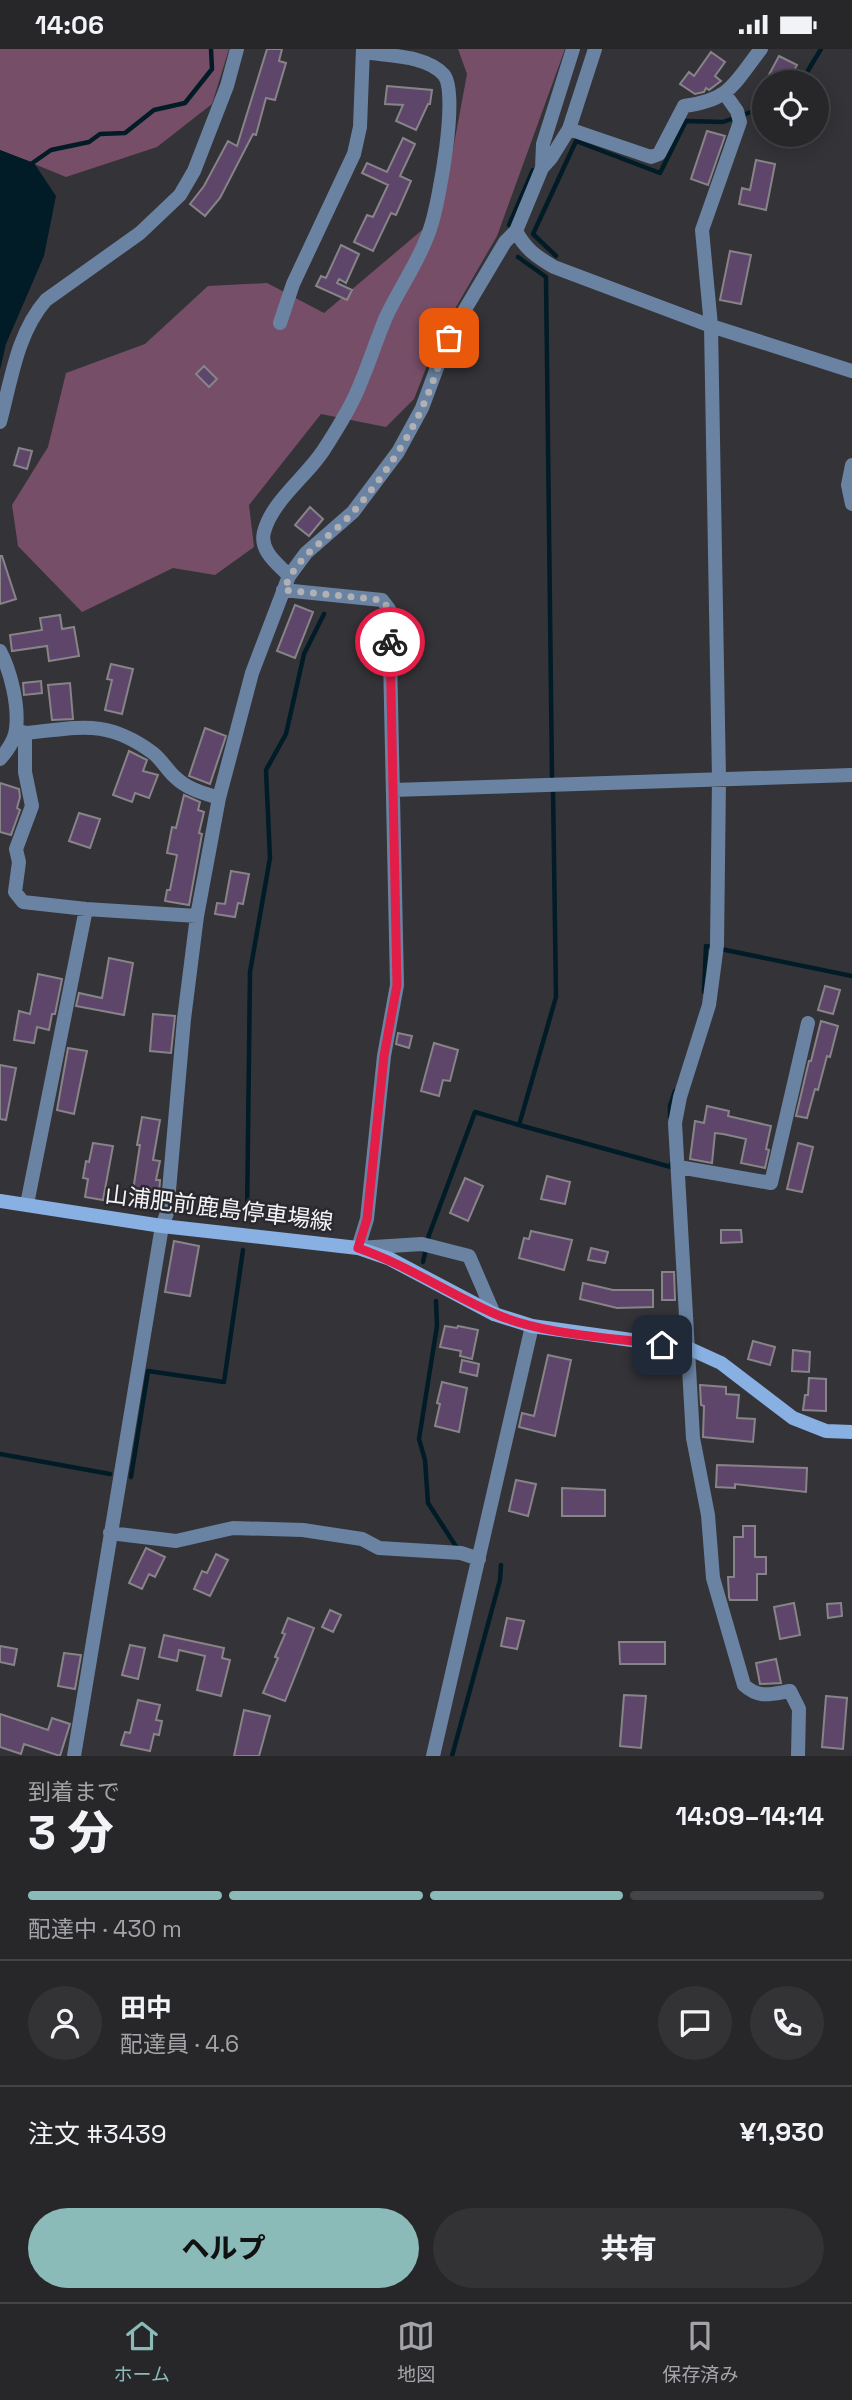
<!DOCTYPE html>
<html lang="ja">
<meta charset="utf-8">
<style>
:root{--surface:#27272a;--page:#333336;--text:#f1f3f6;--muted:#a4a5a8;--line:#434447;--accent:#8bbbb9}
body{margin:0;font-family:"Space Grotesk","Noto Sans JP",sans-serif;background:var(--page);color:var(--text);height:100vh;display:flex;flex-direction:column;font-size:26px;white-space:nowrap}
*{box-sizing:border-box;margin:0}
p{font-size:23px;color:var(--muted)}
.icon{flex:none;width:38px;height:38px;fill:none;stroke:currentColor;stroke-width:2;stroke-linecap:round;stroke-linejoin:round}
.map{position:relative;height:1707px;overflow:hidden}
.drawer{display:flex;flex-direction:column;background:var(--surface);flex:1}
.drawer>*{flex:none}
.fabs{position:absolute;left:752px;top:21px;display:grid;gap:14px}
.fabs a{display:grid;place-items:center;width:77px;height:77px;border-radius:50%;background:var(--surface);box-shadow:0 4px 18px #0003,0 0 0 2px var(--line);font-size:35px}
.pin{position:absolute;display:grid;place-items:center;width:60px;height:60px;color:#fff;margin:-30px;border-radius:14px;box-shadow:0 4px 10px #0006}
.courier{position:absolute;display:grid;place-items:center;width:70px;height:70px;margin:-35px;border:5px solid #e11d48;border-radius:50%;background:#fff;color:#222;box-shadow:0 2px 9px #0007}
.summary em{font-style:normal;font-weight:800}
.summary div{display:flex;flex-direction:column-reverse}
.summary{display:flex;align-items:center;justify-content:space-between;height:119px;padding:0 28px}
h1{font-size:46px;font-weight:800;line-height:52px}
.bar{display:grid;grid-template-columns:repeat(4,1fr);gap:10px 7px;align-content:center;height:84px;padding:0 28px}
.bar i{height:9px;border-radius:5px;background:var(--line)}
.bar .current{background:var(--accent)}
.bar p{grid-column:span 4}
.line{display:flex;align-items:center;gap:18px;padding:0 28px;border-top:2px solid var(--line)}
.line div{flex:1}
.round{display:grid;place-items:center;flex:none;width:74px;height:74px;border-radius:37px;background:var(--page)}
.action{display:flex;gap:14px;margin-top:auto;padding:14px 28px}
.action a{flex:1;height:80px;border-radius:42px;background:var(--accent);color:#111;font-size:28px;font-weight:800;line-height:80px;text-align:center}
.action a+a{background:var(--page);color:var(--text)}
.status{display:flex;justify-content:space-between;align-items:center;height:49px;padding:0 35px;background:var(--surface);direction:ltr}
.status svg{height:19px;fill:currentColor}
.tab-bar{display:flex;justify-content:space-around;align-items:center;height:98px;border-top:2px solid var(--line);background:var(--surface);font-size:19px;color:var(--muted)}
.tab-bar a{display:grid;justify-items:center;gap:4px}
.tab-bar .current{color:var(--accent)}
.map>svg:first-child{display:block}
.forest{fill:#774e67}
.water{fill:#011c26}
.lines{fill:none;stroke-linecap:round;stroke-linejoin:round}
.stream{stroke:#011c26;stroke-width:4.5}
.building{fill:#5e466b;stroke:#878488;stroke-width:2}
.street{stroke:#6b83a3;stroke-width:14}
.secondary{stroke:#88b0e2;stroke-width:14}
.done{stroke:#b1b1b4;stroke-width:7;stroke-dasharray:0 12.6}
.route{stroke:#e11d48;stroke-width:9}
.labels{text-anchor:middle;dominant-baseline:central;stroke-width:5;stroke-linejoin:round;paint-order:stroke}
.street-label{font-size:23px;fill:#f4f4f7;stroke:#2a2a2e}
</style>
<div class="status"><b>14:06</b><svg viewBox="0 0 49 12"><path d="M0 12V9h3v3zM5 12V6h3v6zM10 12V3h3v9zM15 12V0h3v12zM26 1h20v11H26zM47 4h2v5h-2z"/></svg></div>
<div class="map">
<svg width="852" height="1707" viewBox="0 0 852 1707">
<rect width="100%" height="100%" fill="#343438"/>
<path class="forest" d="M0 0H229L212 55 157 98 66 128 0 101Z
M458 0H565L497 187 437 291 414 350 386 378 321 365 249 456 254 498 215 526 173 519 82 563 18 497 12 456 48 398 66 324 145 295 208 237 267 234 324 264 441 165 467 25Z"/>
<path class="water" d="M0 101 34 114 56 147 44 207 6 295 0 321Z"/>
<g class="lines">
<path class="stream" d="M801 33 821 0
M31 115 51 101 89 93 100 85 125 84 154 61 185 54 212 20 211 0
M509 176 533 121
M556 207 533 185 576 92 660 124 686 72 723 73 765 58
M518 208 546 228 552 728
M704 943 706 897 852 927
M670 1067V1057L675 1042
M519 1076 671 1118V1115
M247 1168 250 923 270 809 266 721 286 685 304 605 324 565
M423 1213 429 1186 475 1063 519 1076 556 948 553 741
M436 1252 437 1277 419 1390 425 1411 428 1454 457 1499
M0 1405 110 1425
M131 1428 148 1322 224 1333 243 1201
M452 1707 500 1531 501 1516"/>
</g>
<path class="building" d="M267 0H282L279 12 286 14 275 51 266 49 256 86 253 85 220 149 205 167 190 155 204 137 228 92 237 97Z
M711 3 725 13 715 27 721 32 709 41 706 39 704 43 695 45 680 35 689 23 694 27Z
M779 7 797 16 788 33H765Z
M387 37 432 41 430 55H428L416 81 396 72 403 56 385 55Z
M707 82 725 87 708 136 691 130Z
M403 89 415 95 400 127 411 132 396 166 391 164 373 202 354 193 367 166 373 168 388 136 362 124 367 114 387 123Z
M756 111 775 115 766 161 739 155 742 139 750 141Z
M341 196 359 205 346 234 339 230 337 234 352 241 347 251 316 237 321 227 326 229Z
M730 202 751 206 741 255 720 251Z
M204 317 217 330 209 338 196 325Z
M19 399 32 402 27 420 14 416Z
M310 458 323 470 309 487 295 476Z
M0 507H2L16 550 0 555Z
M295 556 313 563 295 609 277 602Z
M60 566 62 580 74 578 79 607 49 612 47 597 12 602 10 586 42 581 40 569Z
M111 615 133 620 122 665 105 661 112 631 107 630Z
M41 632 42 644 24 646 23 634Z
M70 634 73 670 52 671 48 636Z
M205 679 226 687 210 735 189 727Z
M129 702 147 711 143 722 158 726 149 749 135 744 132 753 113 746Z
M0 734 19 740 20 748 17 759 20 761 11 786 0 783Z
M184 746 200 753 198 761 204 763 199 784 202 785 189 856 165 852 167 841H170L177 806 167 804 172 778 176 779Z
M79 764 100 770 90 799 69 792Z
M231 822 249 825 243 855 238 854 235 868 215 865 217 854 225 855Z
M109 909 133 914 124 966 76 957 79 944 102 949Z
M38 925 62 930 55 965H52L49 981 37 978 34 994 14 991 19 962 30 965Z
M825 937 840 941 833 965 818 961Z
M153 965 175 967 171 1004 150 1002Z
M821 972 838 977 830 1008 827 1007 818 1041 815 1040 807 1069 796 1067 809 1012H811Z
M398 984 412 987 409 999 396 995Z
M434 994 458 1001 450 1032 443 1031 439 1047 421 1042Z
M68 999 87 1002 74 1065 57 1061Z
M0 1016 16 1019 6 1071 0 1070Z
M707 1057 729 1062 728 1067 771 1077 766 1100 769 1101 765 1119 741 1114 746 1090 723 1085 715 1084 712 1114 690 1110 695 1072 704 1074Z
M142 1068 160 1071 153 1111 160 1112 156 1131H160L158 1160 131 1155 140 1096H137Z
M93 1094 113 1097 103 1151 85 1148 88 1130 83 1129 86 1112 89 1113Z
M798 1094 813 1098 802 1143 787 1140Z
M547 1127 570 1133 565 1155 541 1150Z
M465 1129 483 1137 468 1172 450 1164Z
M721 1181H741L742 1193 721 1194Z
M531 1182 572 1191 564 1221 519 1209 524 1189 529 1190Z
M174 1192 199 1197 190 1247 165 1243Z
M591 1199 608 1203 605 1214 588 1211Z
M662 1223H674L675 1251H662Z
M583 1234 613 1241H653V1258L617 1259 580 1250Z
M445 1277 457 1279 458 1277 478 1281 472 1310 460 1307 461 1302 440 1298Z
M753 1292 775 1298 770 1316 748 1310Z
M793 1301 810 1303 809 1323 792 1322Z
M548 1306 571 1311 555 1387 519 1378 522 1364 534 1367Z
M462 1311 479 1315 477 1327 460 1323Z
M809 1329 826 1330V1362L803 1361 805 1346H808Z
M442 1333 467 1339 459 1383 435 1377 440 1355 437 1354Z
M700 1336 726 1338V1345L739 1346 737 1369 755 1370 753 1393 703 1388 704 1357 701 1356Z
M717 1416 807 1419 806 1443 735 1435V1439L716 1438Z
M516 1431 536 1435 528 1467 509 1462Z
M562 1439 605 1441V1467H562Z
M743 1477H755V1508H766V1525H757V1551H730L729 1548 728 1528H734V1488H743Z
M146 1499 165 1508 155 1528 149 1525 142 1540 129 1534Z
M216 1505 228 1511 210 1547 194 1540 202 1522 207 1524Z
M794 1554 800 1586 780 1590 774 1558Z
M841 1554 842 1567 828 1569 827 1555Z
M330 1561 341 1566 333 1583 322 1578Z
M288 1569 314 1579 285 1652 263 1644 278 1609 275 1608 285 1585 282 1584Z
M507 1569 524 1572 517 1600 501 1597Z
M164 1586 224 1599 222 1609 230 1611 221 1647 197 1641 205 1607 179 1601 177 1612 159 1608Z
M619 1593H665V1615H620Z
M130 1596 145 1599 138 1630 122 1626Z
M0 1597 17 1600 14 1616 0 1613Z
M64 1604 81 1606 75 1640 58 1637Z
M776 1610 781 1634 760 1635 756 1614Z
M624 1646 646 1647 641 1699 620 1697Z
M826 1647 847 1649 843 1700 822 1698Z
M138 1651 160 1656 156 1671 162 1672 159 1686 154 1685 150 1702 121 1696 125 1683 130 1684Z
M244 1661 270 1667 259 1707H234Z
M0 1665 48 1681 52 1669 70 1675 60 1707 24 1695 21 1705 0 1698Z"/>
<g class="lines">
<path class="street" d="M725 45 737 62 740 73 702 181 711 277 719 730 717 896 709 956 680 1048 675 1074 693 1389 708 1466 713 1529 744 1636C759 1650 771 1645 790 1642L799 1660 798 1707
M569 80 651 108 659 105 684 57C731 51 734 34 761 0
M542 119 543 95 573 0
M516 182C525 200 537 208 554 218L711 277 852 322
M280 274 293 235 354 105 360 78 363 0
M0 373C11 332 17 284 46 251L140 184 180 146 194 122 227 37 237 0
M852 416 848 436 852 455
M289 527C278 515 259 502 264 483 272 452 305 429 323 402 334 385 346 366 355 347 367 321 375 294 386 268 400 238 421 209 431 177 439 152 459 45 444 26 427 6 388 7 364 3
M283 541 382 551 389 560 397 936 384 1007 367 1170 358 1199 422 1195 469 1207 494 1265
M0 602C11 623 19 657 16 680 15 691 7 702 0 710
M16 681 25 684V723L32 757 16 800 19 813 15 843 23 853 86 860 197 867
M25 684C79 679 106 669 153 704 162 711 167 721 175 728 187 740 203 744 219 749
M393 741 852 726
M679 1118 771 1134 808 974
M27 1155 86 860
M110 1484 176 1492 233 1479 303 1481 362 1490 379 1499 461 1504 479 1510
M74 1707 162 1177 167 1164 184 970 197 867 219 749 252 624 289 527 306 504 353 463 398 403 422 359 448 289 505 193 516 182 542 119 551 109 569 80 595 0
M433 1707 532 1277"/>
<path class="secondary" d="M0 1152 162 1177 358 1199 390 1210 494 1265 532 1277 688 1299 721 1314 793 1369 826 1382 852 1383"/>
</g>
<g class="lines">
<path class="done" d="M390 593 389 560 382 551 284 541C298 503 329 491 354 462 380 432 405 396 422 359 432 337 440 312 449 289"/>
<path class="route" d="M390 593 397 936 384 1007 367 1170 358 1199C407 1216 447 1244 493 1264 542 1286 609 1288 662 1296"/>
</g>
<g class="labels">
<g class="street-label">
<text transform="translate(219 1159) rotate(7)">山浦肥前鹿島停車場線</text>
</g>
</g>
</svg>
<div class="fabs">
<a><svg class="icon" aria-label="locate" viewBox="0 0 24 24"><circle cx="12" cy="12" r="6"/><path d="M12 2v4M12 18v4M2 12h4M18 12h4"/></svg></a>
</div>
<div class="pin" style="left:449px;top:289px;background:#ea580c"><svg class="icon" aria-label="bag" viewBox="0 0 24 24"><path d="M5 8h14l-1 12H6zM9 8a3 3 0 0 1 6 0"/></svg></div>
<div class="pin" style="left:662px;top:1296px;background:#1f2937"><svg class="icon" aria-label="home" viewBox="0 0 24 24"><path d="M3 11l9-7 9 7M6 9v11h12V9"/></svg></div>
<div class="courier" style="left:390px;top:593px"><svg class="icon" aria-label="bike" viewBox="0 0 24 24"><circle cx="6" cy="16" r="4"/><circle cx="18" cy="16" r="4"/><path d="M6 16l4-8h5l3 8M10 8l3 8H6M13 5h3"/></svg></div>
</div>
<section class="drawer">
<div class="summary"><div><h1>3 分</h1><p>到着まで</p></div><em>14:09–14:14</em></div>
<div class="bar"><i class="current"></i><i class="current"></i><i class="current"></i><i></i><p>配達中 · 430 m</p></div>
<div class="line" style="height:126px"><a class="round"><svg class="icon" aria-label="person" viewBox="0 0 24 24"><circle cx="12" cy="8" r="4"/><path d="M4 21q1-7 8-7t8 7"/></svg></a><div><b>田中</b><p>配達員 · 4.6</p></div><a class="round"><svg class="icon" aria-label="chat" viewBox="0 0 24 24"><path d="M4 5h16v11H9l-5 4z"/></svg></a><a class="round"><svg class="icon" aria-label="phone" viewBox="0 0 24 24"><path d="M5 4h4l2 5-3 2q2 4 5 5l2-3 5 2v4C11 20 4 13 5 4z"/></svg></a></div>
<div class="line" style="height:91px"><div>注文 #3439</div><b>¥1,930</b></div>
<div class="action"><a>ヘルプ</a><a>共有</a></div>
</section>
<nav class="tab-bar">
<a class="current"><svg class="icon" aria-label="home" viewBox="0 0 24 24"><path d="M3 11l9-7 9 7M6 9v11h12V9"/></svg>ホーム</a>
<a><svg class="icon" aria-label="map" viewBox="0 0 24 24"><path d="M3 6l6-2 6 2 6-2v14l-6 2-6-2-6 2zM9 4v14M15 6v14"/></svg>地図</a>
<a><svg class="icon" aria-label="saved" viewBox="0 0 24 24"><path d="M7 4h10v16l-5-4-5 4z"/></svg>保存済み</a>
</nav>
